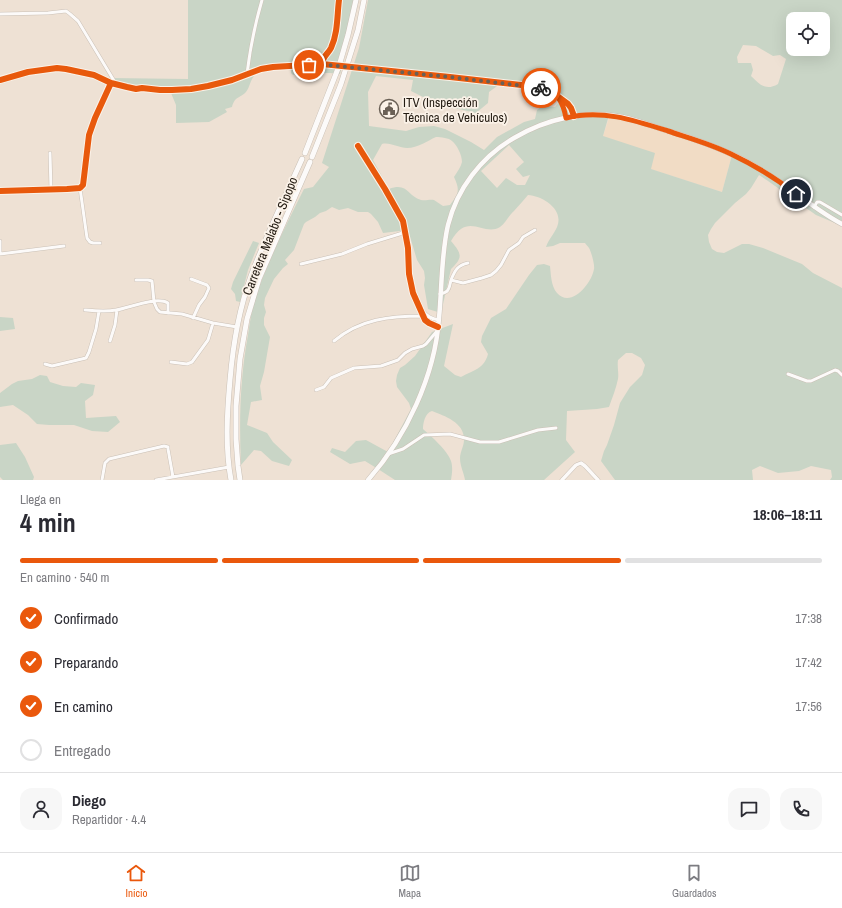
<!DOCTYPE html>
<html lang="es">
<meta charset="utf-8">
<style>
:root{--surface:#fff;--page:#f7f7f7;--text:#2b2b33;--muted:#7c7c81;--line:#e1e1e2;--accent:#ea580c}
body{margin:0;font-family:"Archivo Narrow",sans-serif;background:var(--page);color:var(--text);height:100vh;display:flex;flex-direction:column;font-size:15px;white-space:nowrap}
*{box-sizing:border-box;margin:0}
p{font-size:13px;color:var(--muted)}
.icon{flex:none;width:22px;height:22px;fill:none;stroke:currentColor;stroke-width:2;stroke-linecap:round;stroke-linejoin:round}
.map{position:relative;height:480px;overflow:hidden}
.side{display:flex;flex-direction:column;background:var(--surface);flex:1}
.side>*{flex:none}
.buttons{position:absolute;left:786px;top:12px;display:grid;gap:8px}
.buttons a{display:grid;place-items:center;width:44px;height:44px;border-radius:8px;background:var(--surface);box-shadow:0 4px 16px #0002;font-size:20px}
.pin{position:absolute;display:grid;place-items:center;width:34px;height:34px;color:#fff;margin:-17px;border:2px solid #fff;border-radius:50%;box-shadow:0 1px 4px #0007}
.courier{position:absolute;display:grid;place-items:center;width:40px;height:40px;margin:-20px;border:3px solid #ea580c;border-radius:50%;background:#fff;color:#222;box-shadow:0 1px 5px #0007}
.headline em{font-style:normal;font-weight:800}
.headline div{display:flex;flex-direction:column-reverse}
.headline{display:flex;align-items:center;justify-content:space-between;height:68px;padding:0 20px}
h1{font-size:26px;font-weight:800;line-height:30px}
.bar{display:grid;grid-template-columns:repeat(4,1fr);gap:6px 4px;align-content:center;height:48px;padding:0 20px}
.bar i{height:5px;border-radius:3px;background:var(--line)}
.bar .active{background:var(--accent)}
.bar p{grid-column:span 4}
.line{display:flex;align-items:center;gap:10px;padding:0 20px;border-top:1px solid var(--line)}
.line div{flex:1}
.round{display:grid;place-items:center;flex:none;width:42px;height:42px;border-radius:12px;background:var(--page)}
ol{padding:0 20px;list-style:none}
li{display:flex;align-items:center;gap:12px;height:44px}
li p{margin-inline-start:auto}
li .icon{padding:4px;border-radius:50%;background:var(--accent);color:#fff;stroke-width:4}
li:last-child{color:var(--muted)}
li i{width:22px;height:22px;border:2px solid var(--line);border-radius:50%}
.tabs{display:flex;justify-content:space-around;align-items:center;height:56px;border-top:1px solid var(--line);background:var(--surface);font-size:11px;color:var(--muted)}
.tabs a{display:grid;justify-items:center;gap:2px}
.tabs .active{color:var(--accent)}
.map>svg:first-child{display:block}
.built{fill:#f1dcc5}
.green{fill:#c9d5c6;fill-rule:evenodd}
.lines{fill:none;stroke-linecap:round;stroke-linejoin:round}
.minor-casing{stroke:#cac0b6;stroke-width:4}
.tertiary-casing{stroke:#cac0b6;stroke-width:4.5}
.primary-casing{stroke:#cac0b6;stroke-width:5.5}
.trunk-casing{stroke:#cac0b6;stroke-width:6}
.minor{stroke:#fcfaf9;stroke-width:3}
.tertiary{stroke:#fcfaf9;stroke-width:3.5}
.primary{stroke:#fcfaf9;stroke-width:4.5}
.trunk{stroke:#fcfaf9;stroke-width:5}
.minor-bridge-casing{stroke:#cac0b6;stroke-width:4;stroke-linecap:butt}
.minor-bridge{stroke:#fcfaf9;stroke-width:3}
.cycleway-casing{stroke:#fbf2e8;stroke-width:8}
.cycleway{stroke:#e8590c;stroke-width:6}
.done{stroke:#6a6056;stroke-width:4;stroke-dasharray:0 7.2}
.route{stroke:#ea580c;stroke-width:5}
.labels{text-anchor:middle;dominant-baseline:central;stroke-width:3.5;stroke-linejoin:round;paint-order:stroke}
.poi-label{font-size:13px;fill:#231b12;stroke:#fbf2e8;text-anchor:start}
.street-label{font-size:13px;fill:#231b12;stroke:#fbf2e8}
</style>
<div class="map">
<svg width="842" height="480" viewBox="0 0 842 480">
<rect width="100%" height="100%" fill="#eee1d4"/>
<path class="built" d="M610 115 639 121 732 155 722 192 650 169 603 136Z"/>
<path class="green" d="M188 0H358L340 74 330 73H299L293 75 291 73V69C282 66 274 70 266 72 262 73 258 72 255 75 250 80 250 87 246 92 239 99 235 96 232 107L225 109 227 112 209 122 176 123V105L171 93 143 91 111 83 110 78 188 79Z
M368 0H842V226L816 215 768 181 759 175 751 188 746 194 735 203 715 223 711 229 708 235 709 242 712 249 717 252 724 253 742 244H749L763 248 802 264 813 273 842 288V480H830L832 477 831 470 811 466 799 471 778 473 760 466 752 470 753 480H615L601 461 604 451 607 445 614 425 620 403 630 387 642 375 645 365 641 358 632 353H626L618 360C617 367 619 373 618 379 616 389 612 398 609 407L597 409 567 411 566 440 575 452 544 480H465C464 473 460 466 460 458 460 452 464 446 464 440 465 423 445 416 432 411 425 413 423 423 423 429 431 436 448 451 451 461 453 467 452 474 451 480H395L378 469 365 461 350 464 330 452 332 448 345 452 356 441 366 440 388 452 411 409 409 403 397 387 396 381 397 375 400 368 405 365 415 356 432 332 453 324 444 366 455 375 461 377C474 370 484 369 488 354L481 342 482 336 491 318 506 309 529 275 537 265 544 264 550 266C551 275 551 286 557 293 571 309 592 283 594 269 595 265 591 251 589 248 588 246 586 245 585 243H560L553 246 546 247C549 238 556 232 558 224 562 208 542 196 528 195 524 200 519 205 514 211 509 215 506 223 500 227 483 237 468 211 451 241 461 253 464 257 451 269L441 313 428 309 424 285 425 278 424 271 417 260 408 230 383 233 378 222 371 214 368 212H358L348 208 339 210 332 207 326 211 320 213 315 217 306 222 304 224 294 250 285 260 288 264 283 268 274 279 265 298 264 305 266 312 264 318V325L270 337 264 372 260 386 262 400 251 402 247 425 267 433 273 442 292 460 289 466 272 461 261 451 254 450 241 465C239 421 240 378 248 335 250 321 252 307 257 293 270 257 287 223 304 189L313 187 329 167 322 163 359 48ZM793 19H823V49H793ZM743 45 756 46 773 56 780 55 786 59 778 84C766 91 760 85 751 76L753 70 751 63H738L737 57ZM376 76 413 80 411 91 437 104 476 113 488 103 489 92 500 84 540 87 550 92 561 100 555 107 542 106 537 110 535 119 524 122 497 137 484 150 471 142 445 129 434 126 419 127 406 131 369 126 368 92ZM609 115 639 121 732 155 722 192 651 169 655 153 603 136ZM436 137C441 137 449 138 452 141 457 145 462 155 462 162 461 167 457 172 454 177 460 190 459 193 450 205L443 206C440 204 437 202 434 200 430 199 426 201 421 200 407 196 408 182 389 189L373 160 382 144C390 142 399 148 407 148 418 148 427 141 436 137ZM509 145 524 162 516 169 523 177 530 175 525 185H517L506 178 497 188 481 171Z
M253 241 259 243 248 270 240 302 236 301 235 294 231 289 233 282Z
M0 317 13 318 15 329 0 331Z
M40 375 47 376 50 382 63 386 76 387 81 383 95 385 93 395 85 401 86 418 116 416 120 422 108 432 92 431 74 425H49L37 424 28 415 13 405 0 407V393L12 384 18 381 32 379Z
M16 443 25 457 34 477 33 480H3L0 477V445Z"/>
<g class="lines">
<defs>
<path id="minor" d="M0 14 48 13 66 11 70 14 78 21 116 84
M324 65 322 64C322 57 328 54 331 48 338 33 337 16 339 0
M360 69 450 77 539 87 549 90 568 104 571 108 574 116
M247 74C250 49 255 24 262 0
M0 80 28 72 57 68 66 69 94 75 111 83 127 87 136 89 142 88 160 90H172L191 89 208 86 232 80 261 69 273 67 322 64
M561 100 564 109 566 118
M358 146 385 189 403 221 408 248 409 274 413 293 425 320 429 323 438 327
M50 153 51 190
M80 188 87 238 90 242 93 243H100
M0 191 67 189 80 188 83 185 84 177 89 135 95 118 111 83
M814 207 817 202H820L842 215
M0 241V253
M0 254 64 246
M301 264 342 254 367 244 406 232
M191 279 207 285 209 288 205 297 199 305 193 318
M136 280H148L152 281 154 302 157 309 160 312 182 314 213 323 237 327
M451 280C455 270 458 265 468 263
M440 294C450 292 449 288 451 280L463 283 467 282 482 278 491 275 496 271 501 265 509 250 519 243 523 237 535 230
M85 310C96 311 106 312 116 310 129 308 156 296 168 303V313
M422 310C427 316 431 319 439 320
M110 341 115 325 117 310
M334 341C360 319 390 316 423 316
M171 362 187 364 192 362 208 340 213 323
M45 364 52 366 86 358 89 352 96 329 99 311
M788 374 807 381H811L835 370 838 371 842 375
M316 390 324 387 331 378 354 368 381 366 398 360 405 353 412 349 423 346 426 344 437 331
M388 454 403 449 424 435 450 434 480 442H499L538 430 556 428
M102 480 105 463 109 459 164 446 168 447V449L173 477
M156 480 229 467"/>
<path id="tertiary" d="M562 480 576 465 581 463 585 466 598 480"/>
<path id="primary" d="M368 480C406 437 435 376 439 318 442 288 441 255 448 225 457 189 481 157 514 138 546 119 584 110 622 117 640 121 658 128 675 133 704 142 732 152 758 168 768 174 779 181 789 188 806 201 823 214 842 224"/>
<path id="trunk" d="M305 153 339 66 348 35 356 0
M312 157 341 84 358 30 364 0
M231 480C225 447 227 413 230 380 233 344 239 309 251 276 266 236 285 197 302 159
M240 480 238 466 236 439V406L240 359 247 319 259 279 310 162"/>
</defs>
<use href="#minor" class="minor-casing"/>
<use href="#tertiary" class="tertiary-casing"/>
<use href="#primary" class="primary-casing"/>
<use href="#trunk" class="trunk-casing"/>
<use href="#minor" class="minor"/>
<use href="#tertiary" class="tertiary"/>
<use href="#primary" class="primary"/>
<use href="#trunk" class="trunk"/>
<defs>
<path id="minor-bridge" d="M327 65 360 69"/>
</defs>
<use href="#minor-bridge" class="minor-bridge-casing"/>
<use href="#minor-bridge" class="minor-bridge"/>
<defs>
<path id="cycleway" d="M339 0C337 16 338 33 331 48 328 54 322 57 322 64L450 77 539 87 549 90 568 104 571 108 574 116
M0 80 28 72 57 68 66 69 94 75 111 83 127 87 136 89 142 88 160 90H172L191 89 208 86 232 80 261 69 273 67 322 64
M358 146 385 189 403 221 408 248 409 274 413 293 425 320 429 323 438 327
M0 191 67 189 80 188 83 185 84 177 89 135 95 118 111 83"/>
</defs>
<use href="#cycleway" class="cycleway-casing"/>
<use href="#cycleway" class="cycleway"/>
</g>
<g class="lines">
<path class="done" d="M309 65H327L450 77 541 88"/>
<path class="route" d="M541 88C558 92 563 102 566 118 601 109 634 120 668 131 689 138 711 144 731 154 754 165 776 178 796 194"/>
</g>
<defs>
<symbol id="civic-ring" viewBox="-11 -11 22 22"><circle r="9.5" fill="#fbf2e8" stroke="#6a6056" stroke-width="1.5"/><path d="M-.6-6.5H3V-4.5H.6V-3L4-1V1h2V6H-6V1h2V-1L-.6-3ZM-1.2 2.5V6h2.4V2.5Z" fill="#6a6056"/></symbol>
</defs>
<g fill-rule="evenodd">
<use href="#civic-ring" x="378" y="98" width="22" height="22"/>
</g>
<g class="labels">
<g class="poi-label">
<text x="403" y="102">ITV (Inspección<tspan x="403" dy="15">Técnica de Vehículos)</tspan></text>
</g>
<g class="street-label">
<text transform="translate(270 236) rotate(-68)">Carretera Malabo - Sipopo</text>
</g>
</g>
</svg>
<div class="buttons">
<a><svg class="icon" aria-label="locate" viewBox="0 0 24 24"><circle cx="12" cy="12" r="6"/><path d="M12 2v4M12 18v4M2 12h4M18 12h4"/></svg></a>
</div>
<div class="pin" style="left:309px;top:65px;background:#ea580c"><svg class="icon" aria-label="bag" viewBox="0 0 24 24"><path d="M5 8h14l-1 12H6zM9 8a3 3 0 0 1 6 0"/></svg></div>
<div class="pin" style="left:796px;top:194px;background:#1f2937"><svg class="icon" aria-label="home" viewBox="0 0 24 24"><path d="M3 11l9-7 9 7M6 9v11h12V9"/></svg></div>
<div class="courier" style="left:541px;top:88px"><svg class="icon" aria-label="bike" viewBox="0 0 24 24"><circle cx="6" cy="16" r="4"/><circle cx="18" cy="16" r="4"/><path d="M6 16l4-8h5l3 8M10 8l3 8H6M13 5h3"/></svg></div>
</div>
<section class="side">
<div class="headline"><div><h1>4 min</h1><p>Llega en</p></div><em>18:06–18:11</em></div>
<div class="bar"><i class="active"></i><i class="active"></i><i class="active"></i><i></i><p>En camino · 540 m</p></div>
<ol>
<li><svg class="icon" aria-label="check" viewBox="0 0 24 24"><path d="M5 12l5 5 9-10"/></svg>Confirmado<p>17:38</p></li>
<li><svg class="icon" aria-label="check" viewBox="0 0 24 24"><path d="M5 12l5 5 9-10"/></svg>Preparando<p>17:42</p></li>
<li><svg class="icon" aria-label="check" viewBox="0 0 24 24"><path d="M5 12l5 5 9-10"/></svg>En camino<p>17:56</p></li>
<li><i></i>Entregado</li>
</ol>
<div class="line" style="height:72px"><a class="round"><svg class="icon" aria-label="person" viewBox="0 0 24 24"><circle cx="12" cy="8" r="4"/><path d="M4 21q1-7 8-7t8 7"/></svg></a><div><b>Diego</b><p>Repartidor · 4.4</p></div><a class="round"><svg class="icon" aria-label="chat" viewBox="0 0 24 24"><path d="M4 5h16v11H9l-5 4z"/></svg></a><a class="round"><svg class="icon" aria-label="phone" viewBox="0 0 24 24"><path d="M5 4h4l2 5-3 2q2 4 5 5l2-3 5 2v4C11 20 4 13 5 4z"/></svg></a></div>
</section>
<nav class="tabs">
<a class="active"><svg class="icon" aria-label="home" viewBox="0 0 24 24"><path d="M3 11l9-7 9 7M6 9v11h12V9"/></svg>Inicio</a>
<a><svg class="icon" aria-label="map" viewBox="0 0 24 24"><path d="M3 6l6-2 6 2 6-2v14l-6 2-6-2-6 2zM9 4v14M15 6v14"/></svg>Mapa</a>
<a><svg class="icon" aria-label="saved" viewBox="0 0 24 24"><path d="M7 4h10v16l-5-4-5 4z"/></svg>Guardados</a>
</nav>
